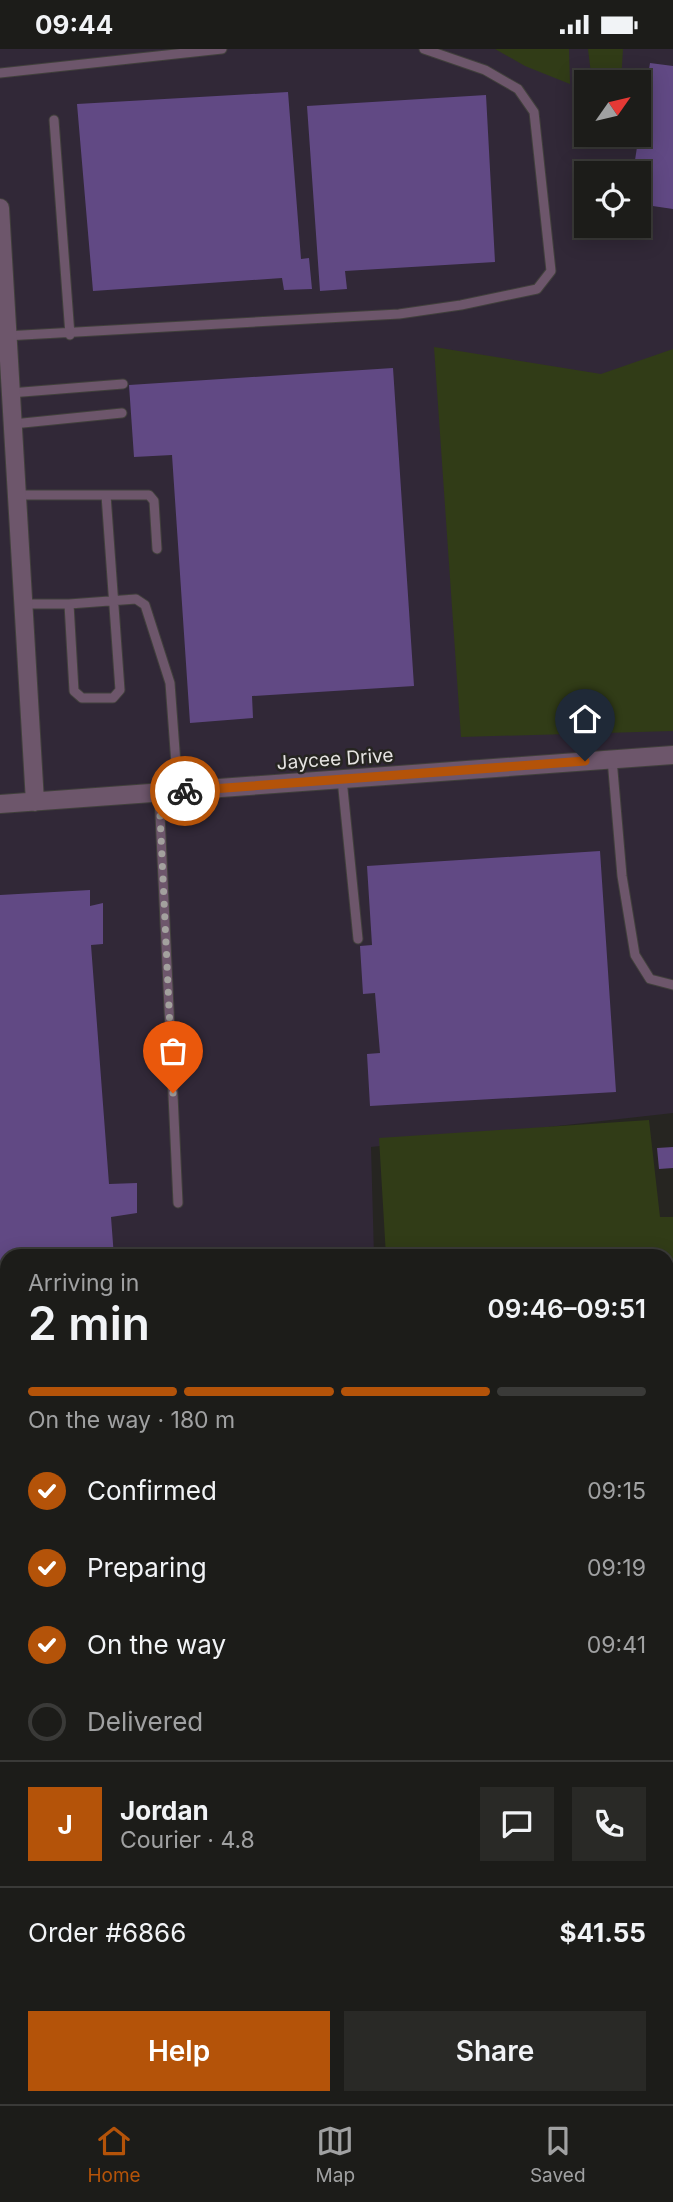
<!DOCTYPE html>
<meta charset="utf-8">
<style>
:root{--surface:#1c1c19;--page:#292926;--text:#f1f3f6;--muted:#a0a1a2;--line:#3a3a38;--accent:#b45309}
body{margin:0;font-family:Inter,sans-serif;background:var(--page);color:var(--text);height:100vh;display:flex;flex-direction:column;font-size:26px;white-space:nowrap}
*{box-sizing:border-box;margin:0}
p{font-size:23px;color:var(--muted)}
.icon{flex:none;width:38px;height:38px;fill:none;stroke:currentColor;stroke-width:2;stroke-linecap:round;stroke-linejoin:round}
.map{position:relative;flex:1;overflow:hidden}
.drawer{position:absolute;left:0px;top:1200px;width:674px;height:856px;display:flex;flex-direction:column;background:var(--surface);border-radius:21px 21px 0 0;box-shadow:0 4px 18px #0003,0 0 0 2px var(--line)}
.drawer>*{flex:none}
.needle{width:46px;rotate:56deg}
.buttons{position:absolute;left:574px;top:21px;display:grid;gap:14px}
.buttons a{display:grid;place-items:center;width:77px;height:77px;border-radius:0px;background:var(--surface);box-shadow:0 4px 18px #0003,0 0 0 2px var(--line);font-size:35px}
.pin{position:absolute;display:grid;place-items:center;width:60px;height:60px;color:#fff;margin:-72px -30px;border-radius:50% 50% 50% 0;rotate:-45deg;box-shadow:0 0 7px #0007}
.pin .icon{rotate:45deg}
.courier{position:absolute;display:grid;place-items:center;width:70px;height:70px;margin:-35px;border:5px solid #b45309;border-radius:50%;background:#fff;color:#222;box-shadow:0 2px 9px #0007}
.overview em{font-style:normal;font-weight:600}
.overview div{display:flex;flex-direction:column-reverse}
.overview{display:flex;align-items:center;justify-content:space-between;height:119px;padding:0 28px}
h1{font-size:46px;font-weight:600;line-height:52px}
.bar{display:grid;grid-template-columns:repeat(4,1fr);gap:10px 7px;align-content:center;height:84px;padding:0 28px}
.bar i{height:9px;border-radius:5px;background:var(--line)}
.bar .on{background:var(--accent)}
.bar p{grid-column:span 4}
.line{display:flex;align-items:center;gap:18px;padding:0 28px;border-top:2px solid var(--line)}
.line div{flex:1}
.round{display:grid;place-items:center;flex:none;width:74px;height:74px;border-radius:0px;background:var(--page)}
ol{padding:0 28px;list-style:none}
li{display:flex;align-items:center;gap:21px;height:77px}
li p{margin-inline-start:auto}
li .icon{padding:7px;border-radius:50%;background:var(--accent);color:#fff;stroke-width:4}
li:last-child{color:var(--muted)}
li i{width:38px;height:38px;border:4px solid var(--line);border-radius:50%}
.action{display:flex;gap:14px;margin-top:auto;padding:14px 28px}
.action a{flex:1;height:80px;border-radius:0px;background:var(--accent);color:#fff;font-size:28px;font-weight:600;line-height:80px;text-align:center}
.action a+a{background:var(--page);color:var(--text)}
.status{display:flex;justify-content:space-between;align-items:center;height:49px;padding:0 35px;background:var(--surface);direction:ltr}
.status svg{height:19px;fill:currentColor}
.tabs{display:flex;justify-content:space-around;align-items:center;height:98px;border-top:2px solid var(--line);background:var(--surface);font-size:19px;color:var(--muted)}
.tabs a{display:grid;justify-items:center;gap:4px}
.tabs .on{color:var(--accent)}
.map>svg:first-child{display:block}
.industrial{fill:#312837;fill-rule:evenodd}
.green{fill:#313c17}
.building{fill:#614984}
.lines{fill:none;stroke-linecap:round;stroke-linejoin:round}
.lane-casing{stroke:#41403c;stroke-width:11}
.street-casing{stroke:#41403c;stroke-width:20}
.lane{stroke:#6d566b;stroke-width:9}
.street{stroke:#6d566b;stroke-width:18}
.done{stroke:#a3a19e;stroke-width:7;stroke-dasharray:0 12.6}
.route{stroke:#b45309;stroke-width:9}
.labels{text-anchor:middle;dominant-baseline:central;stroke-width:5;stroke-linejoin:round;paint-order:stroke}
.street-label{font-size:19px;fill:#e6e4e2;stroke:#262521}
</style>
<div class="status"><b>09:44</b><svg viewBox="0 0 49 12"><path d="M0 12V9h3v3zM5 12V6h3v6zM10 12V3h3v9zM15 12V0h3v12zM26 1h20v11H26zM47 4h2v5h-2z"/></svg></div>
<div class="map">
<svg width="673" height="2055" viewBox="0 0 673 2055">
<rect width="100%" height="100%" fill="#262521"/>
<path class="industrial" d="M0 0H673V1064L371 1098 374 1207 7 1208V1384L0 1385ZM586 33H639V86H586ZM586 124H639V177H586Z"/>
<path class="green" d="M495 0H569L570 35 525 17Z
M588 0H623L621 33H592Z
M434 298 601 325 673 300V682L461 688Z
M649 1071 660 1168H673V1435L667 1436V1208L386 1207 379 1089Z
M0 1269H7V1472L0 1473Z
M673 1511V2055H0V1574H7V2049H667V1512Z"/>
<path class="building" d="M650 14 673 17V160L639 155V124H633Z
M288 43 301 210 309 209 312 240 284 241 282 229 93 242 77 55Z
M486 46 495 213 345 222 347 240 320 242 307 57Z
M393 319 414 637 252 647 253 669 190 674 172 406 134 408 129 336Z
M600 802 616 1043 370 1057 367 1005 380 1004 375 944 363 945 360 897 372 896 367 817Z
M90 841V857L103 854V895L91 896 109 1135 137 1134V1164L111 1168 114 1208H7V1264H0V846Z
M673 1098V1119L659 1120 657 1099Z"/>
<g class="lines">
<defs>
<path id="lane" d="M0 24 222 0
M54 71 70 286
M5 287 399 265 461 256 537 240 551 222 534 63 518 40 485 21 424 0
M10 344 123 335
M13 375 122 364
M16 446H106L120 641 113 649H82L74 642 69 555H23
M106 446H149L154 452 157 500
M69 555 136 550 145 556 170 634 178 742
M612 710 622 827 635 906 650 930 673 936
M342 730 358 890
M159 744 178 1154"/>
<path id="street" d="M0 159 35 753
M0 755 673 706"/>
</defs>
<use href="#lane" class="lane-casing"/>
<use href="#street" class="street-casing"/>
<use href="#lane" class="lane"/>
<use href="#street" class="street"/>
</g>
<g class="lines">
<path class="done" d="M173 1044 159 744 185 742"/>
<path class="route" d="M185 742 585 712"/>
</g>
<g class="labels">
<g class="street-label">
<text transform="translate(335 710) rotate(-4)">Jaycee Drive</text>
</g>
</g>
</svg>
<div class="buttons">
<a><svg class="needle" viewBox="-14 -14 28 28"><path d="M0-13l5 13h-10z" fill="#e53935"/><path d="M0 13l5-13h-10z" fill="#a0a1a2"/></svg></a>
<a><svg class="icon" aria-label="locate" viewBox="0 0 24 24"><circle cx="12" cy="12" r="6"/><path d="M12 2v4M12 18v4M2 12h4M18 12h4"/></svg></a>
</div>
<div class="pin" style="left:173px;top:1044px;background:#ea580c"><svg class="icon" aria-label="bag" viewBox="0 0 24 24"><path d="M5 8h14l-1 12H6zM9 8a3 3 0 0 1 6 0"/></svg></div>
<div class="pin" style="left:585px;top:712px;background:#1f2937"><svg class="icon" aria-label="home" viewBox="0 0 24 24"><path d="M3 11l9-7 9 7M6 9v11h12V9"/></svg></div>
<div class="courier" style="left:185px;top:742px"><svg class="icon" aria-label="bike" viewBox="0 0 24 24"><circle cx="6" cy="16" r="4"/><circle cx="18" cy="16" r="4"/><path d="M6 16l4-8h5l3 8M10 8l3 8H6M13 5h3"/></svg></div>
<section class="drawer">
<div class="overview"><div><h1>2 min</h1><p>Arriving in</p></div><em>09:46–09:51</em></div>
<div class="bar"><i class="on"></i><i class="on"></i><i class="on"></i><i></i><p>On the way · 180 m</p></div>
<ol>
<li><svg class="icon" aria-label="check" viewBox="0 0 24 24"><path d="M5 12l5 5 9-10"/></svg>Confirmed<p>09:15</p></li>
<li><svg class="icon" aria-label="check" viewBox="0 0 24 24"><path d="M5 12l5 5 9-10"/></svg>Preparing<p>09:19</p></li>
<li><svg class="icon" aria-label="check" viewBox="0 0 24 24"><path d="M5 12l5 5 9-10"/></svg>On the way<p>09:41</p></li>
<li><i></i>Delivered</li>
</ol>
<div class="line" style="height:126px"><b class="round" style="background:var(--accent);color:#fff">J</b><div><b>Jordan</b><p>Courier · 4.8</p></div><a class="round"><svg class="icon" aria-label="chat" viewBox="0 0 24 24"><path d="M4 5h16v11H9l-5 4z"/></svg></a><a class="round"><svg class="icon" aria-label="phone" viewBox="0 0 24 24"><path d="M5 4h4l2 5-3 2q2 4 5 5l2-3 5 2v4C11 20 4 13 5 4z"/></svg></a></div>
<div class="line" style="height:91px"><div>Order #6866</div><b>$41.55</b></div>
<div class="action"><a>Help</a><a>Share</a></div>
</section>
</div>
<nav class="tabs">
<a class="on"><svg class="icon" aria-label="home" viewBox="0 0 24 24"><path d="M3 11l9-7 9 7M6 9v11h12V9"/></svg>Home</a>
<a><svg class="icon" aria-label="map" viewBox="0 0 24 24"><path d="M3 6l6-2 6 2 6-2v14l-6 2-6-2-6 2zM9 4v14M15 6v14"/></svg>Map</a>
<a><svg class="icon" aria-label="saved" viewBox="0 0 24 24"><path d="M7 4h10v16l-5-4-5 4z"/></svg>Saved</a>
</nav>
